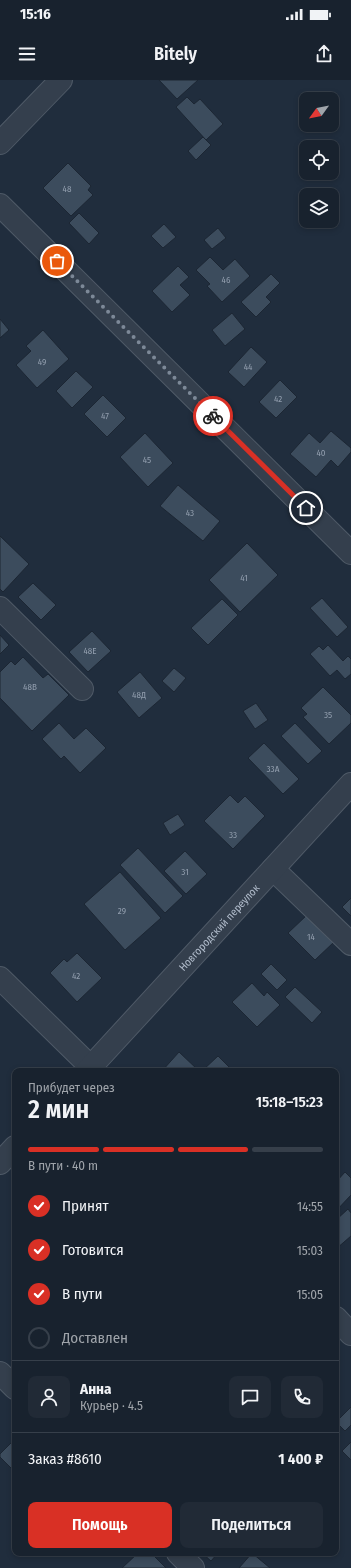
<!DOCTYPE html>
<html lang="ru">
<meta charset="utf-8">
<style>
:root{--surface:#18222e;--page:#212a36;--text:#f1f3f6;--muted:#9fa4aa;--line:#363f4a;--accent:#d93025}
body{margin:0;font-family:"Fira Sans Condensed",sans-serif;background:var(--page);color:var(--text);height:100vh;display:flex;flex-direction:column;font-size:15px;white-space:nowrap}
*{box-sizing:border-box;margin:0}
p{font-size:13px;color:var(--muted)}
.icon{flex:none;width:22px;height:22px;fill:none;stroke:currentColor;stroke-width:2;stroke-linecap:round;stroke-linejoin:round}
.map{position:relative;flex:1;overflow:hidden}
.drawer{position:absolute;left:12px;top:988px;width:327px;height:488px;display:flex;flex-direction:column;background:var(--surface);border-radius:8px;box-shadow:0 2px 6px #0003,0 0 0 1px var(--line)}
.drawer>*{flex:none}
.needle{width:26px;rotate:237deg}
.fabs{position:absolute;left:299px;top:12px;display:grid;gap:8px}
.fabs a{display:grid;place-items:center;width:40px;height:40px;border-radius:8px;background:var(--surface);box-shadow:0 2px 6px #0003,0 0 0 1px var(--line);font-size:20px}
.pin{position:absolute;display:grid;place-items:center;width:34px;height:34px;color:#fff;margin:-17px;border:2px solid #fff;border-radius:50%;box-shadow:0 1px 4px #0007}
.courier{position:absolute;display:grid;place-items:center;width:40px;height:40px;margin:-20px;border:3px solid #d93025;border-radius:50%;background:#fff;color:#222;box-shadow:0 1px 5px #0007}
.overview em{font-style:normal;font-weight:600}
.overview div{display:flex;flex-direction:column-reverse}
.overview{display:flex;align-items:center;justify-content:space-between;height:68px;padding:0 16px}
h1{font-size:26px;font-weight:600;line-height:30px}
.bar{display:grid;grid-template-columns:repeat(4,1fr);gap:6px 4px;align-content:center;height:48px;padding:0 16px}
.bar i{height:5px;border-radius:3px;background:var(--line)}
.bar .current{background:var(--accent)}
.bar p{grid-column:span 4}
.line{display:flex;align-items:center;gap:10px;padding:0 16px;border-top:1px solid var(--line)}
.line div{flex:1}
.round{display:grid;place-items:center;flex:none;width:42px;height:42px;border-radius:8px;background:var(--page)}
ol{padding:0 16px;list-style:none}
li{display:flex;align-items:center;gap:12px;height:44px}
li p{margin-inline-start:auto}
li .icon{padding:4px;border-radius:50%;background:var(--accent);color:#fff;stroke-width:4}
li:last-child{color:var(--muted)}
li i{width:22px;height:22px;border:2px solid var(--line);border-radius:50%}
.cta{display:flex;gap:8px;margin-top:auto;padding:8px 16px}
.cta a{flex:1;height:46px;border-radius:8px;background:var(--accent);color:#fff;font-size:16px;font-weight:600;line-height:46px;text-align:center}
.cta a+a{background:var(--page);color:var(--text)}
.status{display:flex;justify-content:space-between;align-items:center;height:28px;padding:0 20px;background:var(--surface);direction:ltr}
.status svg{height:11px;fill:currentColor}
header{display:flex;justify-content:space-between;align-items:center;height:52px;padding:0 16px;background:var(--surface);font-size:18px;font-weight:600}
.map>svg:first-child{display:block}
.building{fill:#3c4c5d;stroke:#1c2633}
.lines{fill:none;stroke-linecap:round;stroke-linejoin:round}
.minor-casing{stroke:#4f5a67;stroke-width:24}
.minor{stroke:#343f4d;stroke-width:22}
.done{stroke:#7d8998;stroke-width:4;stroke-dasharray:0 7.2}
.route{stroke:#d93025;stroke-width:5}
.labels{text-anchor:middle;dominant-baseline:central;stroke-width:3;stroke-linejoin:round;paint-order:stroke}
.number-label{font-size:9px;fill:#929eae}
.street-label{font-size:11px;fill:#afbac9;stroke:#1a2431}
</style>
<div class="status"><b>15:16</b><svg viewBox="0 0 49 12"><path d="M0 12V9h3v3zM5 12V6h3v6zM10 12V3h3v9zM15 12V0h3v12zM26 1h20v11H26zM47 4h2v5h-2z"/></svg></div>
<header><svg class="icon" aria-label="menu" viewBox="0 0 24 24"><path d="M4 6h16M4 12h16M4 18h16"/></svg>Bitely<svg class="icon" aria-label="share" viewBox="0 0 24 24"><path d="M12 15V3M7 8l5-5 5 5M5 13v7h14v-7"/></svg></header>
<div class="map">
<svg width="351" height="1488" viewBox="0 0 351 1488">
<rect width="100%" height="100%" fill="#202d3d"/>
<path class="building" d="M159 0H198L177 19Z
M187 17 194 24 200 19 223 44 206 60 176 27Z
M203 57 211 65 196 80 188 71Z
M68 83 91 106 88 110 93 115 71 136 43 108Z
M79 133 99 153 89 164 69 143Z
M164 144 176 157 163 168 151 156Z
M218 148 226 158 212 169 204 160Z
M210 177 223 190 235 179 250 196 222 222 207 206 210 204 196 190Z
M178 186 189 197 180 205 190 215 172 232 152 211Z
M271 194 280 203 266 217 271 222 256 237 241 222Z
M232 233 245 249 225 266 212 250Z
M0 239 9 250 0 258Z
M43 250 69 279 37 308 16 285 31 271 26 266Z
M251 267 267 282 244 307 228 292Z
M76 291 93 307 72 328 56 311Z
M280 300 297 317 276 338 259 322Z
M103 315 126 338 107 357 84 334Z
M331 351 351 368V372L338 387 331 380 316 397 290 374 309 353 320 363Z
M145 353 173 383 148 407 120 377Z
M178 405 220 441 203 461 160 426Z
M0 456 29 484 3 512 0 509Z
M247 463 278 495 240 532 209 500Z
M33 503 56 525 41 540 18 517Z
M322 518 348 547 337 557 310 528Z
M222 519 238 535 208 565 191 548Z
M92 551 111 571 88 592 69 572Z
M0 555 9 565 0 574Z
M328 565 343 581 348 576 351 579V594L345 599 337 590 330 596 310 574 319 566 323 570Z
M23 577 43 598 48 594 69 615 32 651 0 618V592L11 581 15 585Z
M174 588 186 598 174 612 162 601Z
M140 592 162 618 139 638 117 612Z
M323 607 351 635V643L329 664 303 637 307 634 301 628Z
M256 623 268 640 255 649 243 631Z
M59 643 74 659 86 648 106 668 80 693 64 676 61 679 42 659Z
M295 643 322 671 308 684 281 656Z
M264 663 299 699 283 714 248 678Z
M230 715 238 723 245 716 265 736 233 769 204 741Z
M178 734 185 745 170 755 163 743Z
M138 768 183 816 165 833 120 785Z
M185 771 207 794 186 814 164 791Z
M120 792 161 838 125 870 84 824Z
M351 818V836L342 827Z
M307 835 334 862 315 880 288 853Z
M77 873 102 898 77 922 50 893 64 879 67 882Z
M271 884 287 900 277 910 261 894Z
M252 903 264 916 267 912 280 925 257 947 232 922Z
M295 907 322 932 312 943 285 917Z
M179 972 198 990 197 991H162Z
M218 976 229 987 224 991H202Z
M345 1092 351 1098V1115L336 1131V1102Z
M348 1129 351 1133V1156L336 1169V1140Z
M351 1327V1345L345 1351 336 1342Z
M15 1359V1392L0 1377V1374Z
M351 1362V1380L342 1371Z
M138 1473H151L166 1488H122Z
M202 1473H218L211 1481Z
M252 1473 270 1488H239Z"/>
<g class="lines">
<defs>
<g id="minor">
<path d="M0 63 61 0"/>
<path d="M0 125 351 473"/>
<path d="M0 528 82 609"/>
<path d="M273 789 351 864"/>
<path d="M0 898 95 991"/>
<path id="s1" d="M87 991 351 704"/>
<path d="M0 1083 15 1067"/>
<path d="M336 1238 351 1254"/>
<path d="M0 1293 15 1308"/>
<path d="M178 1473 193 1488"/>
</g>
</defs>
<use href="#minor" class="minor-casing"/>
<use href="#minor" class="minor"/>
</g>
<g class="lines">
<path class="done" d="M57 181 213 336"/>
<path class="route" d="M213 336 306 428"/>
</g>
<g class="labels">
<g class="number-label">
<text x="67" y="109">48</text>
<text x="226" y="200">46</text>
<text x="42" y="282">49</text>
<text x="248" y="287">44</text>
<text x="278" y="319">42</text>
<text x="105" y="336">47</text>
<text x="321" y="373">40</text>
<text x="147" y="380">45</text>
<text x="190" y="433">43</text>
<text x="244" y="498">41</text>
<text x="90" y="571">48Е</text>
<text x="30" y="607">48В</text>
<text x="139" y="615">48Д</text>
<text x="328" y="635">35</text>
<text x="273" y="689">33А</text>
<text x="233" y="755">33</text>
<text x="185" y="792">31</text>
<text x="122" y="831">29</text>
<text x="311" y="857">14</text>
<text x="76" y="896">42</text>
</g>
<g class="street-label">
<text stroke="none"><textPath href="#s1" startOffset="195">Новгородский переулок</textPath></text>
</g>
</g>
</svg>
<div class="fabs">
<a><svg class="needle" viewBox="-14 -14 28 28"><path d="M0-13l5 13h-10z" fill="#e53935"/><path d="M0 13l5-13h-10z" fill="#9fa4aa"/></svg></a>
<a><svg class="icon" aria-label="locate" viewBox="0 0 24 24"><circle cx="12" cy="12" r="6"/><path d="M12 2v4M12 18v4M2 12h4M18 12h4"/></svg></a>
<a><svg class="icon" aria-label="layers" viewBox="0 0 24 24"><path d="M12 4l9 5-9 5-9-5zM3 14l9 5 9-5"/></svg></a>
</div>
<div class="pin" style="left:57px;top:181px;background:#ea580c"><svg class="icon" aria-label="bag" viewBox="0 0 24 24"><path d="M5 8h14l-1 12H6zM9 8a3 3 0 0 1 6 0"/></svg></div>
<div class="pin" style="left:306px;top:428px;background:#1f2937"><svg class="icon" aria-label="home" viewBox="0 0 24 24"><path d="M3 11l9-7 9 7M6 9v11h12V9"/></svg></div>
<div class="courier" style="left:213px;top:336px"><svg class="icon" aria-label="bike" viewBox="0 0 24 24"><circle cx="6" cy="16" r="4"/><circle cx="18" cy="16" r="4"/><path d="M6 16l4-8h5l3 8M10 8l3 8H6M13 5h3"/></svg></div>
<section class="drawer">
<div class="overview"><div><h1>2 мин</h1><p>Прибудет через</p></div><em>15:18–15:23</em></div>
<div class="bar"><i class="current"></i><i class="current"></i><i class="current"></i><i></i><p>В пути · 40 m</p></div>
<ol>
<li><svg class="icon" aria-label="check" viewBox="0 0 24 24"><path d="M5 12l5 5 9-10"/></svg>Принят<p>14:55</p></li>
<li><svg class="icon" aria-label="check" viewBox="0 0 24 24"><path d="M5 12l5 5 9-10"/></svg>Готовится<p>15:03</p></li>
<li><svg class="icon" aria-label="check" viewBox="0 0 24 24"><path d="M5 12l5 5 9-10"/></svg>В пути<p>15:05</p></li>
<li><i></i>Доставлен</li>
</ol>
<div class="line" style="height:72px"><a class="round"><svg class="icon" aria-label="person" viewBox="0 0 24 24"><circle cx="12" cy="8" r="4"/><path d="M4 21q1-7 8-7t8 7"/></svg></a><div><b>Анна</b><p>Курьер · 4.5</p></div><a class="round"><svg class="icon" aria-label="chat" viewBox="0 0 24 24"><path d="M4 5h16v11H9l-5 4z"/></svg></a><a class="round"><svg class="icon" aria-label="phone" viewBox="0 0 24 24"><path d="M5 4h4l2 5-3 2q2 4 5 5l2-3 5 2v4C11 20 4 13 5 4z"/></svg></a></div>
<div class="line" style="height:52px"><div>Заказ #8610</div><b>1 400 ₽</b></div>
<div class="cta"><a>Помощь</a><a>Поделиться</a></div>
</section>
</div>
